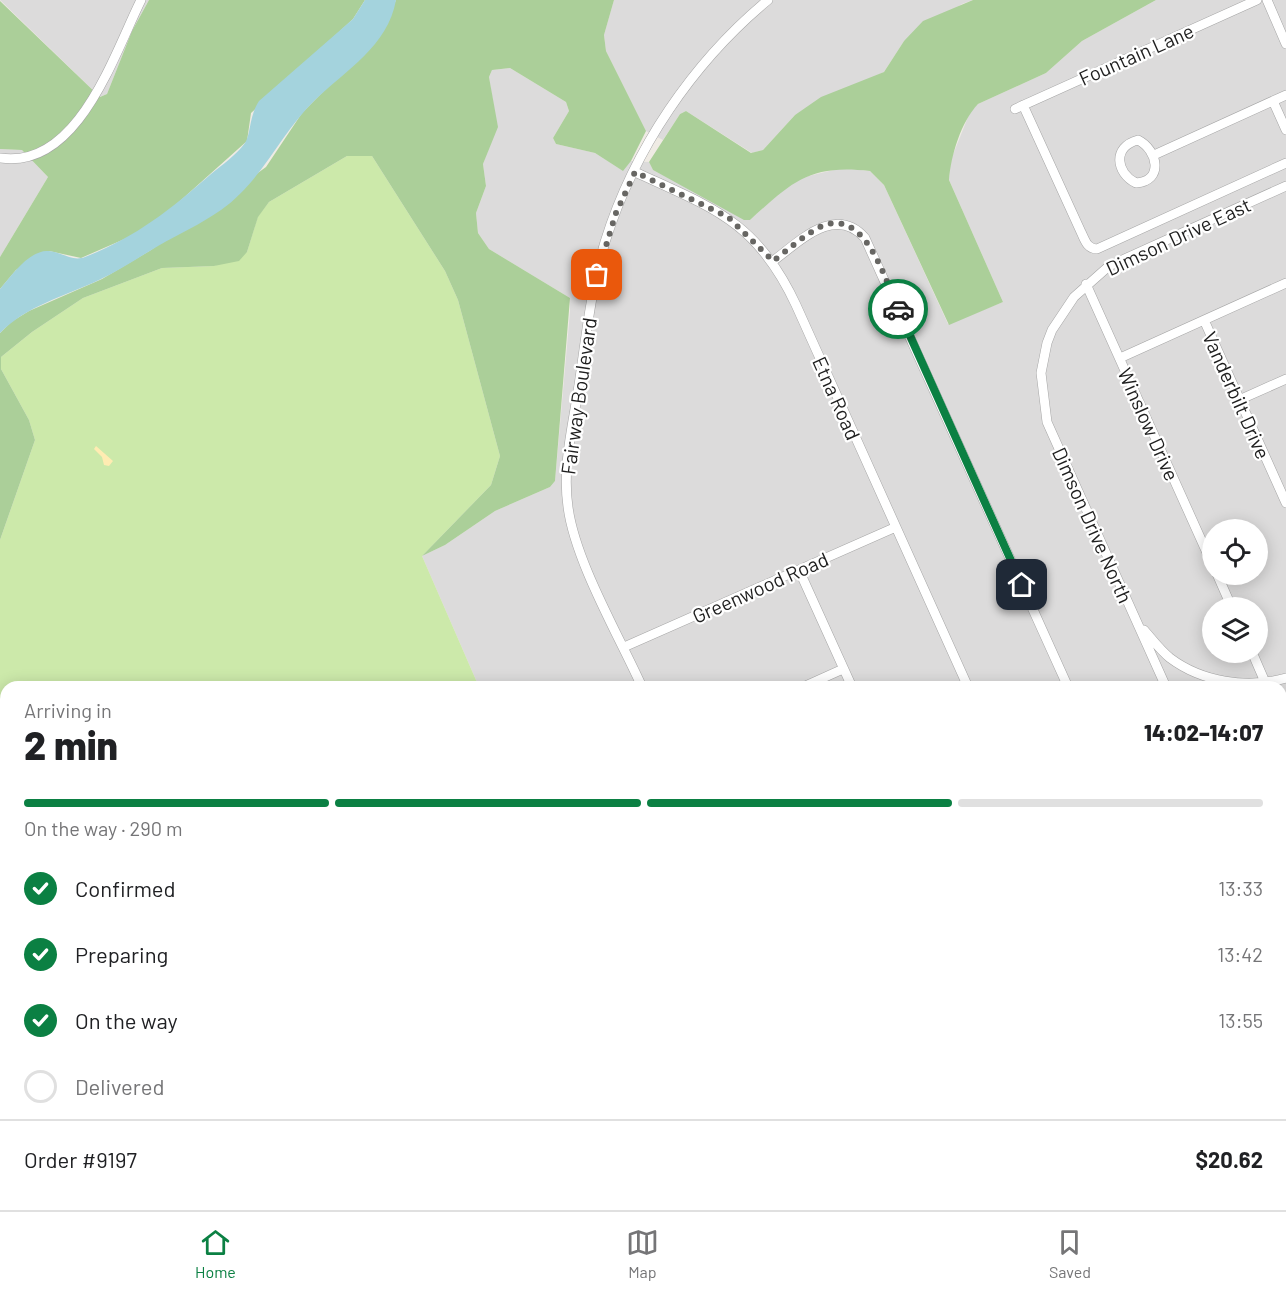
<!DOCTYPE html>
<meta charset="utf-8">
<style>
:root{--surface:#fff;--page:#f2f2f2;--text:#202124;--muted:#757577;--line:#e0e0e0;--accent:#0b8043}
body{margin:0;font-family:Barlow,sans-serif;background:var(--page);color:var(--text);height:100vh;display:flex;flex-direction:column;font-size:22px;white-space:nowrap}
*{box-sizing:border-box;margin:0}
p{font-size:20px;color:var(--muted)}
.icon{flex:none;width:33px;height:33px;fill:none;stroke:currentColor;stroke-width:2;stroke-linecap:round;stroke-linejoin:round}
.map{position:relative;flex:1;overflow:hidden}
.panel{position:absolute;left:0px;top:681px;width:1287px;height:530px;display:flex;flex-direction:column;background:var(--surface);border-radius:18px 18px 0 0;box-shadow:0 3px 15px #0003}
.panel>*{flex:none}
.tools{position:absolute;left:1202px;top:519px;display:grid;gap:12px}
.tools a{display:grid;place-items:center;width:66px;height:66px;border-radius:50%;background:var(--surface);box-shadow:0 3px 15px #0003;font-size:30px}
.pin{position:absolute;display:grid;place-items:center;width:51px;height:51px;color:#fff;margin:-26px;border-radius:12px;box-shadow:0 3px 9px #0006}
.courier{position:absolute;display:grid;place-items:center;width:60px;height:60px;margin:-30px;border:4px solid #0b8043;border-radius:50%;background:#fff;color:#222;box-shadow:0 2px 8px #0007}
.overview em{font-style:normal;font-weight:800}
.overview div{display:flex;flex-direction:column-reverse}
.overview{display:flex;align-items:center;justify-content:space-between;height:102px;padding:0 24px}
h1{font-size:39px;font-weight:800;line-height:45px}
.bar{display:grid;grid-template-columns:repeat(4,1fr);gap:9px 6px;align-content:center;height:72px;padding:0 24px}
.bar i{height:8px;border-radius:4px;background:var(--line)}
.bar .active{background:var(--accent)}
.bar p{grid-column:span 4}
.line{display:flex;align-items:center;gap:15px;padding:0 24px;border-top:2px solid var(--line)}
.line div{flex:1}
ol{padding:0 24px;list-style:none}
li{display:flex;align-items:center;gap:18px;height:66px}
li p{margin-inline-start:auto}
li .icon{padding:6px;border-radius:50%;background:var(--accent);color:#fff;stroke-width:4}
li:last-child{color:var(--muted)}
li i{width:33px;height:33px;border:3px solid var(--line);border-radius:50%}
.tabs{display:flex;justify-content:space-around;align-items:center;height:84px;border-top:2px solid var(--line);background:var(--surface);font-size:16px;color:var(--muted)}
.tabs a{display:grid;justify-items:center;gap:3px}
.tabs .active{color:var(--accent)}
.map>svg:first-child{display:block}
.residential{fill:#dcdbdb;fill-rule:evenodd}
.industrial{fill:#e8d6e6}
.education{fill:#fffddd}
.grass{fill:#cce9aa}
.forest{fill:#abcf99}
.sand{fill:#ffecb2}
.park{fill:#c1f9c2}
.pitch{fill:#82dfb6}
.water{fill:#a4d3dd}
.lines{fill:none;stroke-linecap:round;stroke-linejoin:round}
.river{stroke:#a4d3dd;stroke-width:12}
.minor-casing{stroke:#a5a5a5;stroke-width:10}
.minor{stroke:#fff;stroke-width:9}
.done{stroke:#676663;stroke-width:6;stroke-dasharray:0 10.8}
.route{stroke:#0b8043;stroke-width:8}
.labels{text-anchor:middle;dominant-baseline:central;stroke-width:4.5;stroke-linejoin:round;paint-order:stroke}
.street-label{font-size:20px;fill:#1e1e1e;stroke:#fff}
</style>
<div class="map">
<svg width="1286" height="1210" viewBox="0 0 1286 1210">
<rect width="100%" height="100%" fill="#efebe4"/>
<path class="residential" d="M0 0H149L132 31 107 94 100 97Z
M614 0H973L962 4 904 41 884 72 795 115 763 150 752 153 686 111 680 114 663 140 646 131 606 51 604 35Z
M1156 0H1286V740L1281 742V687H479L422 556 445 545 495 511 550 487 555 481 570 312V298L489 249 478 233 476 213 486 186 483 164 497 127 489 77 492 70 510 68 566 102 569 111 553 138 556 144 595 153 622 170 631 161 649 162 653 170 750 220 789 184 804 177 842 168 870 171 884 185 948 324 1003 302 949 180 950 162 970 112 978 104 1046 73 1082 41ZM1212 530H1257V574H1212ZM1212 608H1257V652H1212Z
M0 149 22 150 48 177 0 257Z
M982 1204 984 1210H371L369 1205Z"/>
<path class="industrial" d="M1286 740V923L1281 925V742Z"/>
<path class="education" d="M1286 1171V1210H1200L1213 1205 1281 1204V1173Z"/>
<path class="grass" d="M347 156H372L445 271 458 300 500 456 491 485 422 556 479 687H6V1045L0 1020V540L35 440 29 420 1 369V357L32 332 83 298 162 268 214 266 247 252 258 216 269 202Z
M369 1204 371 1210H30V1205Z"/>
<path class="forest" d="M149 0H365L353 19 251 113 247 141 171 209 136 234 81 258 49 251 16 270 0 289V257L48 177 22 150 0 149V1L100 97 107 94 132 31Z
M396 0H614L604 35 606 51 646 131 631 161 623 171 595 153 556 144 553 138 569 111 566 102 510 68 492 70 489 77 498 127 483 164 486 186 476 213 478 233 489 249 570 298 555 481 550 487 495 511 445 545 422 556 491 485 500 456 458 300 445 271 372 156H347L269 202 258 217 247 252 239 261 214 266 162 268 83 298 32 332 1 357V369L29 420 35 440 0 540V333L11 322 29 311 102 279 151 250 266 167 302 113 383 31Z
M973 0H1156L1082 41 1046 73 978 104C961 122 951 155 949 180L1003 302 949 325 884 185 870 171C810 164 793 181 750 220H744L653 170 649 162 680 114 686 111 751 153 763 150 795 115 821 97 884 72 904 41 923 21Z
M0 1020 6 1045V1127L1 1083Z"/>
<path class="sand" d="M96 446 113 461 109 466 104 465 102 457 94 449Z"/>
<path class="park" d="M1286 923V1171L1281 1173V925Z
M982 1205H1213L1200 1210H984Z"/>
<path class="pitch" d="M1286 973V1070L1281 1072V976Z
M996 1205H1056L1063 1210H998Z
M1071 1205H1121V1210H1076Z"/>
<path class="water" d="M365 0H396C388 46 346 70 315 100 280 134 262 181 221 210 201 224 179 234 158 246 139 257 119 271 99 280 65 296 26 306 0 333V289C11 276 30 249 49 251 62 252 72 262 85 257 136 237 170 210 211 174 222 165 236 155 245 143 251 134 249 116 259 101L353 19Z
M0 1045 3 1115 6 1127V1204L24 1205 25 1210H5L0 1191Z"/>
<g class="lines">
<path class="river" d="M0 1208 1 1210"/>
<defs>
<path id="minor" d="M1267 0 1286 44
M1273 101 1286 130
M1023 105 1081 232C1085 240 1087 249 1097 249L1286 163
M1015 109 1257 0
M1138 140C1158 150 1164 181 1136 183 1116 173 1112 147 1138 140Z
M1154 155 1286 95
M0 158C78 170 114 54 141 0
M635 172C713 208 757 221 796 305L968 687
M773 261C799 242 835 204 865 238L1068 687
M1086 284 1212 564
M1204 320 1286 503
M1120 358 1286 283
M1239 400 1286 379
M799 570 852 687
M1217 574 1232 608
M1144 630C1152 639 1160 650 1170 658 1202 682 1247 689 1286 678
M624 647 896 527
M1252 652 1265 682
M642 687C619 636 575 561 568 507 562 466 573 425 579 385 586 337 591 289 605 242 634 149 693 62 768 0
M803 687 843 669
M1166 687 1047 422 1041 373 1047 343 1052 330 1074 297 1109 266 1286 186
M1281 744 1286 741
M1156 1204 1159 1210
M633 1210 637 1204"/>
</defs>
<use href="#minor" class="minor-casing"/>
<use href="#minor" class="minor"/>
</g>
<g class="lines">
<path class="done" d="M597 275 616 213 635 172 728 217 773 261C788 250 805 234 822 226 866 208 885 280 898 309"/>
<path class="route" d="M898 309 1022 585"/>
</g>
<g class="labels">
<g class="street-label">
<text transform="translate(1136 54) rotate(-24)">Fountain Lane</text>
<text transform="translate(1178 236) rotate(-25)">Dimson Drive East</text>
<text transform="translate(1237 395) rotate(66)">Vanderbilt Drive</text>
<text transform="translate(578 396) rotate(-82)">Fairway Boulevard</text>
<text transform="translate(837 398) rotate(66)">Etna Road</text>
<text transform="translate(1149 424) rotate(66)">Winslow Drive</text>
<text transform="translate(1093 525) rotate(66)">Dimson Drive North</text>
<text transform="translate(760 587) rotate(-24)">Greenwood Road</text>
</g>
</g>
</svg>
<div class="tools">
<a><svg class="icon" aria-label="locate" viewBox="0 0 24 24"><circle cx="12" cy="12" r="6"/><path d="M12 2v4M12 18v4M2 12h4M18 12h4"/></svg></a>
<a><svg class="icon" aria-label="layers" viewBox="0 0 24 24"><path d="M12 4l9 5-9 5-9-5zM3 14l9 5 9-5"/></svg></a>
</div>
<div class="pin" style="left:597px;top:275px;background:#ea580c"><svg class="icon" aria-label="bag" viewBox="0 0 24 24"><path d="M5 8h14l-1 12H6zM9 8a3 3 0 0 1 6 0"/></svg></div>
<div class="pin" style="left:1022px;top:585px;background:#1f2937"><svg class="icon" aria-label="home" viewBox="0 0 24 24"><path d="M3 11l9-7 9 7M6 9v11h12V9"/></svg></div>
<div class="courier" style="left:898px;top:309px"><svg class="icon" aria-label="car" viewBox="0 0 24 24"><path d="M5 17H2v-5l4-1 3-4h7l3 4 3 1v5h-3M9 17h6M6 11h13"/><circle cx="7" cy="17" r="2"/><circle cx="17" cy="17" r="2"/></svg></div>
<section class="panel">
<div class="overview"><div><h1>2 min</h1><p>Arriving in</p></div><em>14:02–14:07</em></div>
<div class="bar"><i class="active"></i><i class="active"></i><i class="active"></i><i></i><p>On the way · 290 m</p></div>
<ol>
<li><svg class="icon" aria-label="check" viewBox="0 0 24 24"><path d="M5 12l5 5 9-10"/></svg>Confirmed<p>13:33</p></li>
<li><svg class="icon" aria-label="check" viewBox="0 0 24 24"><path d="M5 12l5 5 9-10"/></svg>Preparing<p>13:42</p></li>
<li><svg class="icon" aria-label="check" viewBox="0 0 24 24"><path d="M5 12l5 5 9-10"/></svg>On the way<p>13:55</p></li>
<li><i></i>Delivered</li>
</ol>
<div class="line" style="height:78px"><div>Order #9197</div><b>$20.62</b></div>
</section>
</div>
<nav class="tabs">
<a class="active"><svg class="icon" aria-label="home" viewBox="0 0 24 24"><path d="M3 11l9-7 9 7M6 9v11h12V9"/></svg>Home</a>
<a><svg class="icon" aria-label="map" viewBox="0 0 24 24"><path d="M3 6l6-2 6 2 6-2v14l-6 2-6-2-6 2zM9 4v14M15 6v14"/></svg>Map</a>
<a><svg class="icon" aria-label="saved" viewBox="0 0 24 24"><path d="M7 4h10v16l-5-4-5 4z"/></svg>Saved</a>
</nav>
